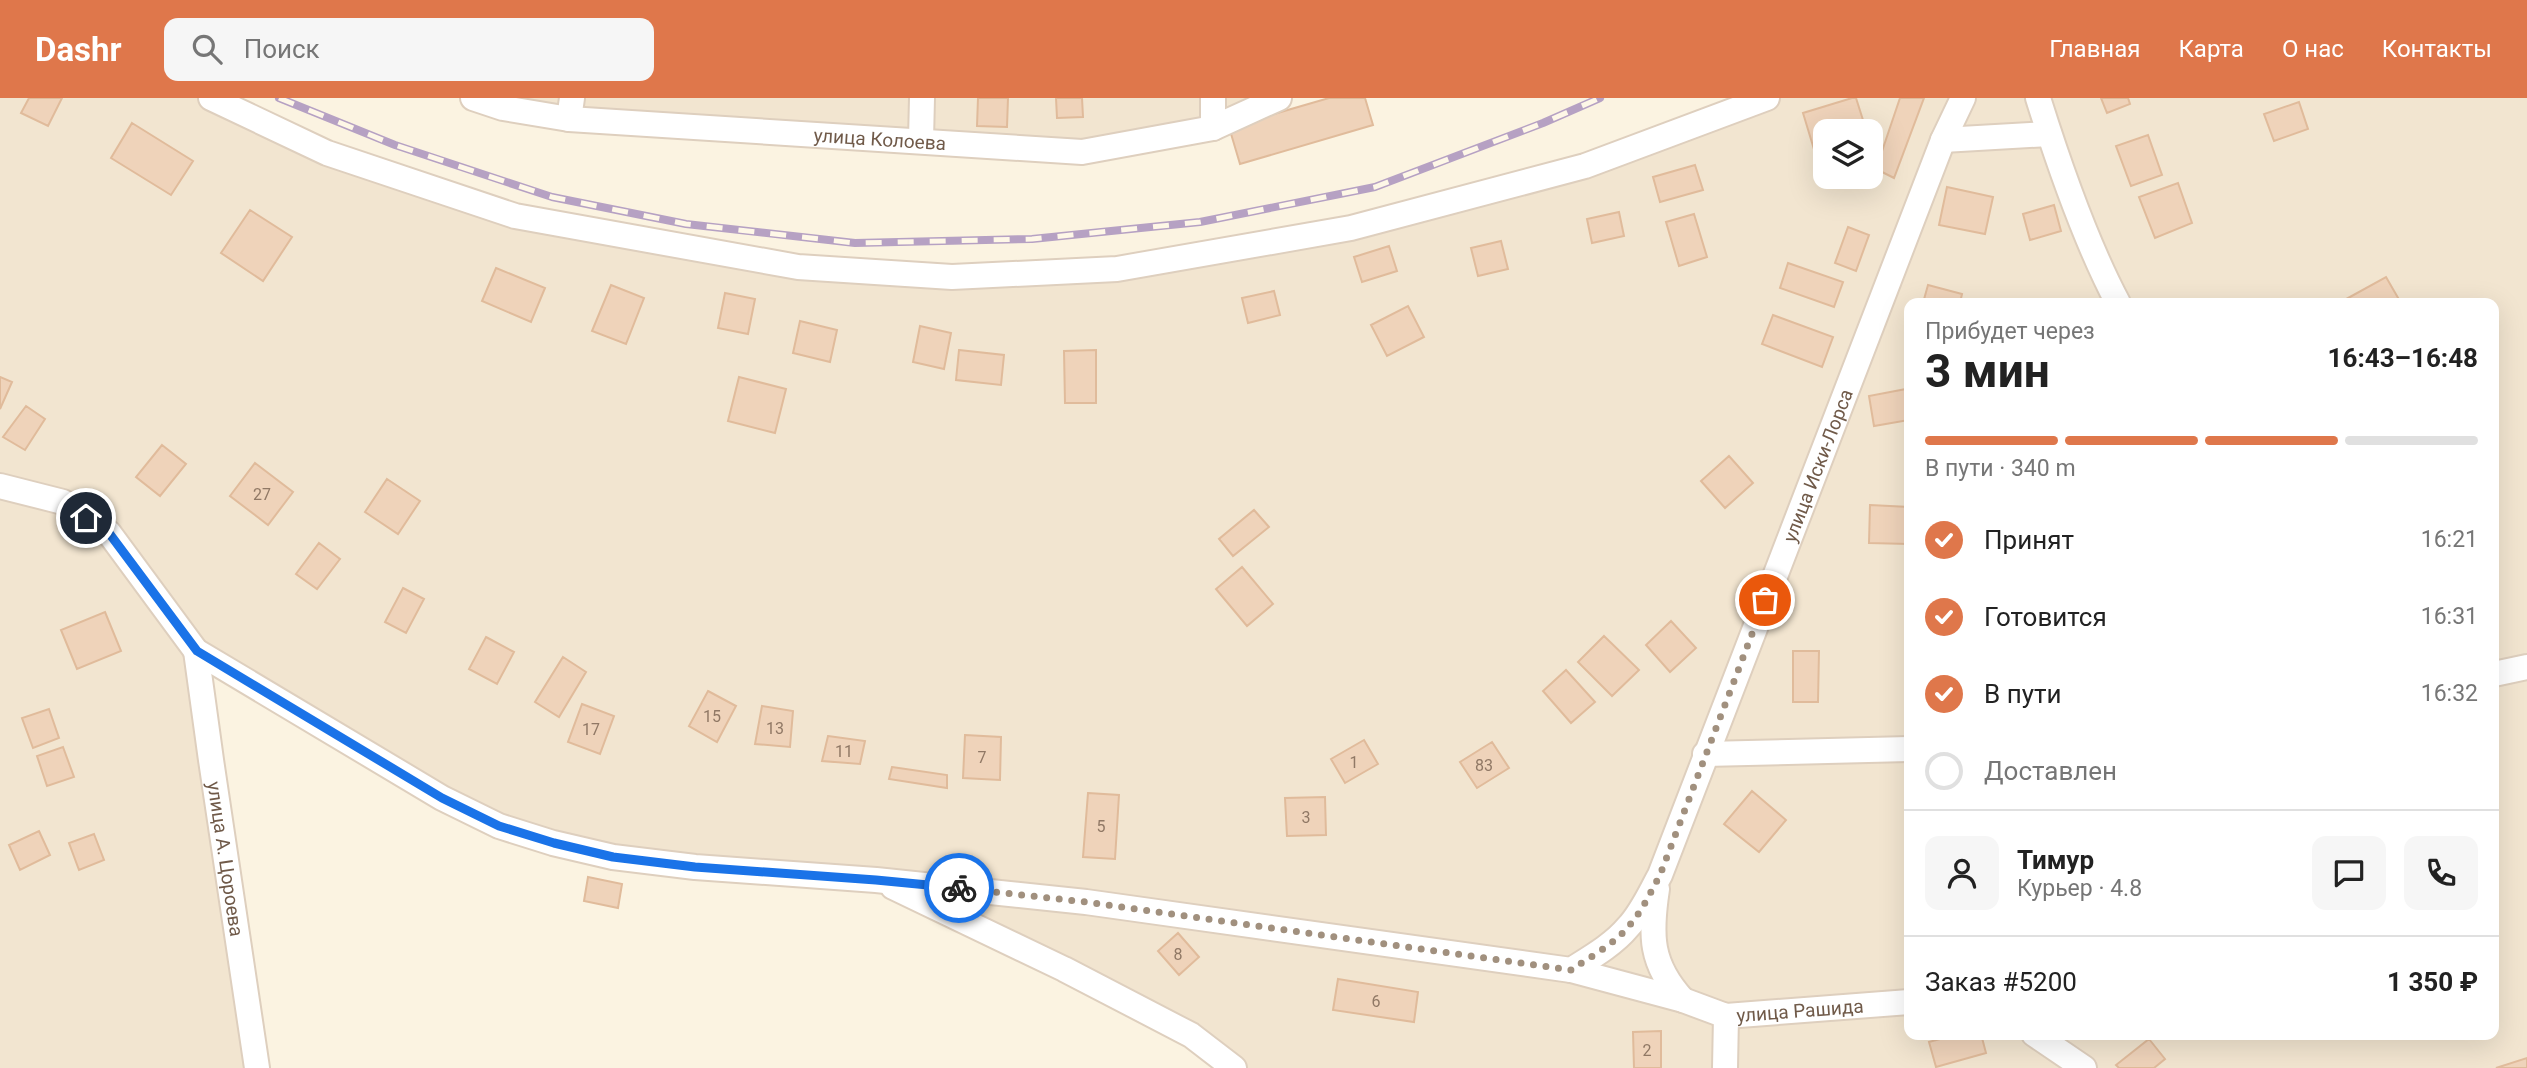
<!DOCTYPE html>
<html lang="ru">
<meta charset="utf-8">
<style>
:root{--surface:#fff;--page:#f6f6f6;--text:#222;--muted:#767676;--line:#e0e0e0;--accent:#df774b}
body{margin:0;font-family:Roboto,sans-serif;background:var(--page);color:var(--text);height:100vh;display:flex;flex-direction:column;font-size:26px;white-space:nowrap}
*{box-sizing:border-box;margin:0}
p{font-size:23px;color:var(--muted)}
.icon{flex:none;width:38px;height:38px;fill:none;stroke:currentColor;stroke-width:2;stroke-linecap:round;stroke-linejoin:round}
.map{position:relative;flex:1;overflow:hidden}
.drawer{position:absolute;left:1904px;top:200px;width:595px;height:742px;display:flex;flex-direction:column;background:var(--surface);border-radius:14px;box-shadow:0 7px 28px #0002}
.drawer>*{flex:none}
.fabs{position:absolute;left:1813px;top:21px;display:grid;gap:14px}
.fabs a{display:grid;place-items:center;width:70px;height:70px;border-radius:14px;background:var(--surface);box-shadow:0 7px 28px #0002;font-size:35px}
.pin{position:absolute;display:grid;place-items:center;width:60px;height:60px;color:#fff;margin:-30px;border:4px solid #fff;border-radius:50%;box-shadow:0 2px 7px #0007}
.courier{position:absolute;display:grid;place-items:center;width:70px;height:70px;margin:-35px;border:5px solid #1a73e8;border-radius:50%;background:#fff;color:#222;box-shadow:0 2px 9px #0007}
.head em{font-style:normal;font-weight:700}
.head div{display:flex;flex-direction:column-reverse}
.head{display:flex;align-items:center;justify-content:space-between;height:119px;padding:0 21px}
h1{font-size:46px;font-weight:700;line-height:52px}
.bar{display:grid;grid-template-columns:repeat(4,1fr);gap:10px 7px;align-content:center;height:84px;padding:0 21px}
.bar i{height:9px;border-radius:5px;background:var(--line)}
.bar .selected{background:var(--accent)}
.bar p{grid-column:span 4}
.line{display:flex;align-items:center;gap:18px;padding:0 21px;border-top:2px solid var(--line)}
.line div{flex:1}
.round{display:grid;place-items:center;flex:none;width:74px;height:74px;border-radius:14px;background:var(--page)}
ol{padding:0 21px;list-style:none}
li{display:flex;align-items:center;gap:21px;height:77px}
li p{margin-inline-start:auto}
li .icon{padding:7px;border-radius:50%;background:var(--accent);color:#fff;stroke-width:4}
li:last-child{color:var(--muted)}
li i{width:38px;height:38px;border:4px solid var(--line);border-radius:50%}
header{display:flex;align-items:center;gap:42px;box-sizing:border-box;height:98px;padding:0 35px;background:var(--accent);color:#fff}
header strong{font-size:33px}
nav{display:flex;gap:38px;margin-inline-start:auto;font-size:24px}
.search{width:490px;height:63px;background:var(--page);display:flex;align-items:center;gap:18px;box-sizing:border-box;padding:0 24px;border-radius:14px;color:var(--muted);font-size:26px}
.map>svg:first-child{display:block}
.residential{fill:#f2e5d0;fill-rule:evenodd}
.building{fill:#efd3ba;stroke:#e0bb9b;stroke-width:2}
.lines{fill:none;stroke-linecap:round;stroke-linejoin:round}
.minor-casing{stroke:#decfbe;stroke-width:28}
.minor{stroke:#fff;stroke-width:24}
.rail-casing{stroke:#b6a1c3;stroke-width:8}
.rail{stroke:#fef7e7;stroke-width:5;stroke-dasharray:16;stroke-linecap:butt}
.done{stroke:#a1907e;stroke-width:7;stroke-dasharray:0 12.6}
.route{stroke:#1a73e8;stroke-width:9}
.labels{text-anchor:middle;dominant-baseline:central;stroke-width:7;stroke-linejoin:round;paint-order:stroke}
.number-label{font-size:16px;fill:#907865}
.street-label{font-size:19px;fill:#705a49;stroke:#fef7e7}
</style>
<header>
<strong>Dashr</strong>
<div class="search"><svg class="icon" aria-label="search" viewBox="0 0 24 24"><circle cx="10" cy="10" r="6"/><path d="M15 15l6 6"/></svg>Поиск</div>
<nav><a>Главная</a><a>Карта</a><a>О нас</a><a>Контакты</a></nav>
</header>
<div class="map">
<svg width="2527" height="970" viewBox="0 0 2527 970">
<rect width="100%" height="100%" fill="#fbf3e1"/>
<path class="residential" d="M0 0H211L515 118 798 169 1117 171 1351 130 1767 0H2527V970H1234L877 782 695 769 499 728 197 553 257 970H0ZM1825 33H1871V79H1825ZM1909 205H2494V936H1909Z
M473 0H1279L1082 54Z"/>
<path class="building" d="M29 0H62L48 28 21 15Z
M978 0H1008L1007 29 977 28Z
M1056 0H1082L1083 19 1057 20Z
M1329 0H1365L1373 27 1240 66 1229 29Z
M1852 0H1856L1863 22 1842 29 1843 33H1825V79H1831L1823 81 1803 15Z
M1900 0H1924L1894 80 1876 71Z
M2101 0H2128L2130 6 2107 15Z
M2299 4 2308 31 2274 43 2264 16Z
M132 25 193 63 171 97 111 60Z
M2148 37 2162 77 2131 88 2116 48Z
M1695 67 1703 92 1660 104 1653 79Z
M2178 85 2192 125 2155 140 2139 99Z
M1947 89 1993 99 1985 136 1939 127Z
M2054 107 2061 133 2030 142 2023 116Z
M250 112 292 139 263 183 221 155Z
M1619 114 1624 138 1592 145 1587 121Z
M1694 116 1707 159 1679 168 1666 124Z
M1848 129 1869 137 1856 173 1835 165Z
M1501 143 1508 171 1478 178 1471 150Z
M1389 148 1397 173 1362 184 1354 159Z
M1788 165 1843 184 1834 209 1780 190Z
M496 170 545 190 531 224 482 203Z
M2386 179 2401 205H2339Z
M611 187 644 200 626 246 592 233Z
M1928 187 1962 196 1960 205H1923Z
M1274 193 1280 217 1248 225 1242 200Z
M725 195 755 201 748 236 718 230Z
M1408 208 1424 239 1387 258 1371 227Z
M1773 217 1833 239 1822 269 1762 246Z
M800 223 837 232 830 264 793 255Z
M920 228 951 235 944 271 913 264Z
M959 252 1004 257 1001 287 956 282Z
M1096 252V305H1065L1064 253Z
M0 279 12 284 0 311Z
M739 279 786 291 775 335 728 323Z
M1906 291 1909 322 1874 328 1869 298Z
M26 308 45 321 25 352 3 339Z
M162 347 186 366 160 398 136 379Z
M1729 358 1753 385 1725 410 1701 383Z
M255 365 293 394 268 427 230 398Z
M387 381 420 403 398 436 365 414Z
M1870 407 1909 409V446L1869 445Z
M1254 412 1269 429 1233 458 1219 441Z
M319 445 340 461 317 491 296 476Z
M1242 469 1273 506 1247 528 1216 491Z
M403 490 424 501 406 535 385 524Z
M105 514 121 553 77 571 61 532Z
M1671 523 1696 550 1670 574 1646 547Z
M1604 538 1639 572 1612 598 1578 564Z
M486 539 514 554 497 586 469 571Z
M1793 553H1819L1818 604H1793Z
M563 559 586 574 559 619 535 604Z
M1566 572 1595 604 1571 625 1543 593Z
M708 593 736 608 717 644 689 628Z
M582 606 614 618 600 656 568 644Z
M762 608 793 613 790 649 755 646Z
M49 611 59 640 33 650 22 620Z
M965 637 1001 639 1000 682 963 680Z
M828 638 865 643 860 666 822 663Z
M1364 642 1378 666 1345 685 1331 661Z
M1492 644 1509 670 1477 690 1460 664Z
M63 649 74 679 47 688 37 658Z
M892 669 947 677V690L889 681Z
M1752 693 1786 722 1759 754 1724 726Z
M1088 695 1119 697 1115 761 1083 759Z
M1325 699 1326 737 1287 738 1285 700Z
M39 733 50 757 20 772 9 747Z
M94 736 104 762 79 772 69 745Z
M588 779 622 786 618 810 584 803Z
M1178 835 1199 859 1179 877 1158 853Z
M1338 881 1418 894 1414 924 1333 912Z
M1661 933V970H1634L1633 934Z
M1958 936H1981L1986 955 1936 969 1929 944Z
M2149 941 2165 961 2154 970H2119L2116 967Z
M2527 960V970H2496Z"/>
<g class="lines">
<defs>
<g id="minor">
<path d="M211 0 327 55 515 118 798 169 952 179 1117 171 1351 130 1585 68 1767 0"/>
<path id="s1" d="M473 0 503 10 569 21 1082 54 1213 30 1279 0"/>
<path d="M2038 0C2059 67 2085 143 2118 205"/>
<path d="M569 21 572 0"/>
<path d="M1213 30V0"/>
<path d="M921 42 922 0"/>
<path d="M1943 42 2049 36"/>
<path id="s2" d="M0 388 63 404 109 435 196 553 442 700 499 728 553 745 613 759 695 769 876 782 1086 804 1571 872C1590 860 1613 847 1628 829 1642 814 1650 795 1660 777L1943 42 1963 0"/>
<path id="s3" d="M196 553 211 662 257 970"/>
<path d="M2494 576 2527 569"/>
<path d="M1705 656 1909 651"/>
<path d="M893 789 1064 871 1191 937 1234 970"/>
<path d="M1657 791C1650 837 1650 866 1683 902"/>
<path id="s4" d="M1571 872 1683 902 1726 918 1909 904"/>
<path d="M2034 936 2084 970"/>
<path d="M1725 970 1726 918"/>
</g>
</defs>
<use href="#minor" class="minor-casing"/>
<use href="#minor" class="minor"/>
<defs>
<path id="rail" d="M279 0 395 47 552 99 686 126 855 145 1032 141 1200 124 1375 89 1543 25 1600 0"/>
</defs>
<use href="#rail" class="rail-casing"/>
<use href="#rail" class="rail"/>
</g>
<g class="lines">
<path class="done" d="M959 790 1086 804 1571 872C1590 859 1613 847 1628 829 1642 814 1650 795 1660 777L1765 502"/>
<path class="route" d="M86 420 109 435 197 553 442 700 499 728 554 745 613 759 695 769 876 782 959 790"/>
</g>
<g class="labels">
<g class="number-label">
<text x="262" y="396">27</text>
<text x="712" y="618">15</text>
<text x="775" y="630">13</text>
<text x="591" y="631">17</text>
<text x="844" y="653">11</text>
<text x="982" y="659">7</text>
<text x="1354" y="664">1</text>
<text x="1484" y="667">83</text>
<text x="1306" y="719">3</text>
<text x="1101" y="728">5</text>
<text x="1178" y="856">8</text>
<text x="1376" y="903">6</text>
<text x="1647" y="952">2</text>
</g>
<g class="street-label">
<text stroke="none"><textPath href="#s1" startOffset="410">улица Колоева</textPath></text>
<text stroke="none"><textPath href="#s2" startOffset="2272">улица Иски-Лорса</textPath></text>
<text stroke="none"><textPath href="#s3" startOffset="210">улица А. Цороева</textPath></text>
<text stroke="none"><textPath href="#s4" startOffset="236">улица Рашида</textPath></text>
</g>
</g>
</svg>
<div class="fabs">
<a><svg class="icon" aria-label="layers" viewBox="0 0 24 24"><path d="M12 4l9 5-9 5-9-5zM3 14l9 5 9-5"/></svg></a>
</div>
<div class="pin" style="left:1765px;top:502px;background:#ea580c"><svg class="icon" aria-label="bag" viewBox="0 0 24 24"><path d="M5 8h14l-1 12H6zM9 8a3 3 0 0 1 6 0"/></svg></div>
<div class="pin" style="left:86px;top:420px;background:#1f2937"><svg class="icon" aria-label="home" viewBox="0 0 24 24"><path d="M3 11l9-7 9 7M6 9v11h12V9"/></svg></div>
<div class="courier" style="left:959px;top:790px"><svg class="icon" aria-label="bike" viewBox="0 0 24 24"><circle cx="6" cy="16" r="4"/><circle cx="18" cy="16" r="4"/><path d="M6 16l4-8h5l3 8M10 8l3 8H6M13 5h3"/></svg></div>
<section class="drawer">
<div class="head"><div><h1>3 мин</h1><p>Прибудет через</p></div><em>16:43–16:48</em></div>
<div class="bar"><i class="selected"></i><i class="selected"></i><i class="selected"></i><i></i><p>В пути · 340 m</p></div>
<ol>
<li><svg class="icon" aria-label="check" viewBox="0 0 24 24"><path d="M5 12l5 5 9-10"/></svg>Принят<p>16:21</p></li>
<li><svg class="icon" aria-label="check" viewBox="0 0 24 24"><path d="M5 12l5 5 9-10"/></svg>Готовится<p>16:31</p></li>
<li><svg class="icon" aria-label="check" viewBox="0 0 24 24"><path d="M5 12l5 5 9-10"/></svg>В пути<p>16:32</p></li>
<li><i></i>Доставлен</li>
</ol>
<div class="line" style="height:126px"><a class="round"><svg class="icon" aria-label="person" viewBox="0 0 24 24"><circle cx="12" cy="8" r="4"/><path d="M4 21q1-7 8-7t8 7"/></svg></a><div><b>Тимур</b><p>Курьер · 4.8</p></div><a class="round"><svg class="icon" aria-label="chat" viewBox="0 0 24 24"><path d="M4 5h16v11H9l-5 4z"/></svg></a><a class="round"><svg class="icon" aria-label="phone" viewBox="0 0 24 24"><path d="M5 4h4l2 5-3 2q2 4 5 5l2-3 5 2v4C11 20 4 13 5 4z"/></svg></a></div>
<div class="line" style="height:91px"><div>Заказ #5200</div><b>1 350 ₽</b></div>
</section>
</div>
